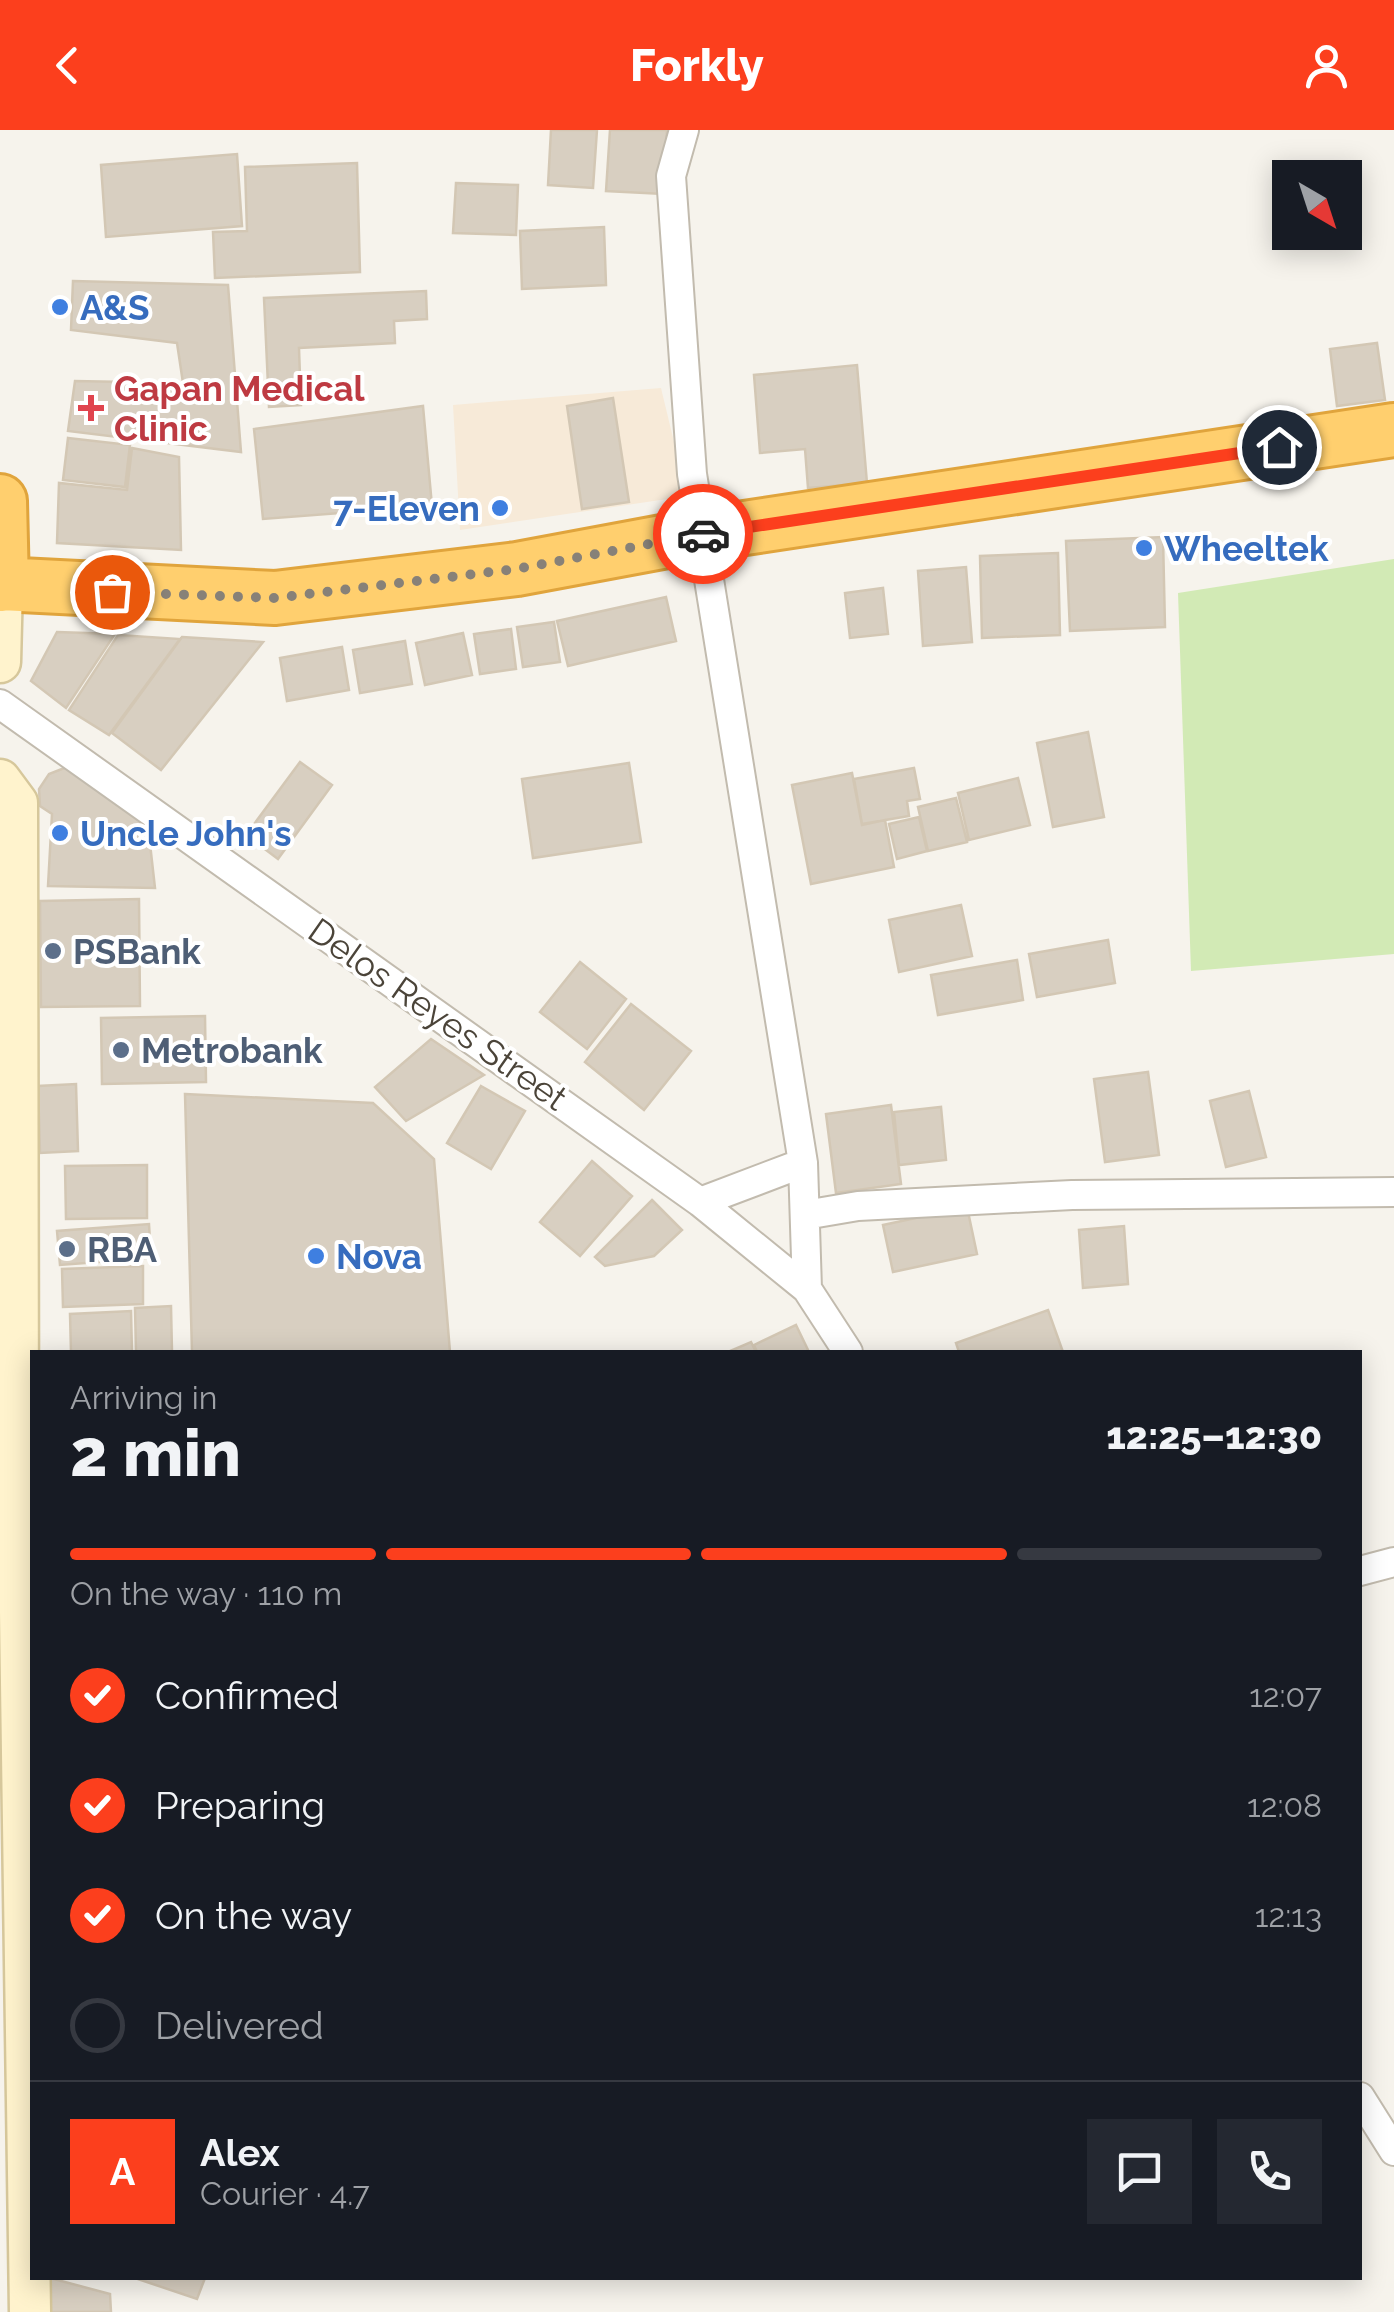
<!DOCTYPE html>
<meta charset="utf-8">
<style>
:root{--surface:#171b24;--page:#242831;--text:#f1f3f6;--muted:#9ea1a6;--line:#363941;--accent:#fc3f1d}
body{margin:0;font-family:Raleway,sans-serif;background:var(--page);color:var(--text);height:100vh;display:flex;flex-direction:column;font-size:38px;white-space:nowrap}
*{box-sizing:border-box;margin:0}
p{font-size:32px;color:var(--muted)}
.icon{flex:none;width:55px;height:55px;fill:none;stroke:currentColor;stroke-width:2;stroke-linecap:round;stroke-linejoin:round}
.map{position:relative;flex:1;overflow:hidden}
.drawer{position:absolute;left:30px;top:1220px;width:1332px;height:930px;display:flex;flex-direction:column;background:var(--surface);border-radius:0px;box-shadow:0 5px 25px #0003}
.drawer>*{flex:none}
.needle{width:65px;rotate:141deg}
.fabs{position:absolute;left:1272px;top:30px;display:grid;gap:20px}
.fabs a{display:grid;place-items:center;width:90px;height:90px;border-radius:0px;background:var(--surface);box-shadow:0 5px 25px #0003;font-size:50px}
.pin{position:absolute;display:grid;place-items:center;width:85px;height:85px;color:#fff;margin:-42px;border:5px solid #fff;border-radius:50%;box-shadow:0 2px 10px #0007}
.courier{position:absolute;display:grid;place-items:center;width:100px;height:100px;margin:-50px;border:8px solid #fc3f1d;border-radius:50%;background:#fff;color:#222;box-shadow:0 2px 12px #0007}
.summary em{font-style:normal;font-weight:800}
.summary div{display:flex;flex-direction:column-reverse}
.summary{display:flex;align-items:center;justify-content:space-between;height:170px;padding:0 40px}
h1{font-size:65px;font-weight:800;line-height:75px}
.bar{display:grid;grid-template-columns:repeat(4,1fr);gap:15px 10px;align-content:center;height:120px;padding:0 40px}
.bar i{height:12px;border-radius:8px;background:var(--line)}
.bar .current{background:var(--accent)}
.bar p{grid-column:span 4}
.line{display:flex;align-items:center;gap:25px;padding:0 40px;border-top:2px solid var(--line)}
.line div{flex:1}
.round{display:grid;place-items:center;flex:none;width:105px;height:105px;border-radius:0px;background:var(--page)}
ol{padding:0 40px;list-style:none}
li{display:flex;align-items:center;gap:30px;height:110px}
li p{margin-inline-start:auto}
li .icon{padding:10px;border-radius:50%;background:var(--accent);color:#fff;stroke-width:4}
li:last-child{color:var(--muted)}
li i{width:55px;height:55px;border:5px solid var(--line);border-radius:50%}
header{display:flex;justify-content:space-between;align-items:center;height:130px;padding:0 40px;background:var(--accent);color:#fff;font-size:45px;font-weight:800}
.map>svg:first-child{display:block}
.commercial{fill:#f7ead8}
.green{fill:#d2eab5}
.building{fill:#d8cfc1;stroke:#d3c7b4;stroke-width:2.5}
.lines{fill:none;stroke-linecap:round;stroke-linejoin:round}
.street-casing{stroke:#c2bbae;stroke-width:32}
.secondary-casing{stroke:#d6c79b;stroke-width:45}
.highway-casing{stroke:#e0a43c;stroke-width:58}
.street{stroke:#fff;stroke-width:28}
.secondary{stroke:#fff3cd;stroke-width:40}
.highway{stroke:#ffcf6e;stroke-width:52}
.done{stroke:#878178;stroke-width:10;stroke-dasharray:0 18}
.route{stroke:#fc3f1d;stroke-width:12}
.shop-dot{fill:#3f7fe0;stroke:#fff;stroke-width:4}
.health-dot{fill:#e0444e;stroke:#fff;stroke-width:4}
.service-dot{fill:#5c6f8a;stroke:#fff;stroke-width:4}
.labels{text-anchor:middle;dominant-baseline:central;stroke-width:8;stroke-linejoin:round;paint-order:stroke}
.shop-label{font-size:35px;font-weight:bold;fill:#366cbe;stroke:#fff;text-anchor:start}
.health-label{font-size:35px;font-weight:bold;fill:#be3a42;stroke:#fff;text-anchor:start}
.service-label{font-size:35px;font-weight:bold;fill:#4e5e75;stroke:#fff;text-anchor:start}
.street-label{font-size:35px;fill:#4b4439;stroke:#fff}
</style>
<header><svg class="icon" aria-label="back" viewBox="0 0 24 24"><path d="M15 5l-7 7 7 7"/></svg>Forkly<svg class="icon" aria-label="person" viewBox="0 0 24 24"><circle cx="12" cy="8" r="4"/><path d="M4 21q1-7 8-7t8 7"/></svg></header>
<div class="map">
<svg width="1394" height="2182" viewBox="0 0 1394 2182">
<rect width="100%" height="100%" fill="#f6f3ec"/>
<path class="commercial" d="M661 258 687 366 460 400 453 275Z"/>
<path class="green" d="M1394 429V824L1191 841 1178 463Z"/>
<path class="building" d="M551 0H597L593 58 548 55Z
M610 0H667L663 64 606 61Z
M237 24 242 96 106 107 101 35Z
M357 33 360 142 215 148 213 102 247 101 245 37Z
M456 53 518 55 516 105 453 103Z
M604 97 606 155 522 159 520 101Z
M73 151 228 155 241 322 68 301 75 251 183 253 177 213 71 200Z
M426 161 427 189 394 191 395 213 299 218 301 275 269 277 264 168Z
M1377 213 1385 270 1337 276 1330 219Z
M857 235 867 353 808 358 805 319 760 323 754 245Z
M613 268 629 372 582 379 567 276Z
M423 276 432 376 263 389 254 299Z
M68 308 130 315 125 357 63 350Z
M132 318 179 327 181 420 57 413 59 353 127 360Z
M1163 407 1165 497 1070 501 1066 411Z
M1058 423 1060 505 982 508 980 426Z
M966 437 972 512 923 516 918 441Z
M883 458 888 504 850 508 845 463Z
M666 467 676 511 568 536 557 491Z
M554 492 560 532 523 537 517 497Z
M511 499 516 539 480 544 474 504Z
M57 502 115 504 66 578 31 551Z
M463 503 472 545 425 555 416 513Z
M118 505 180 509 109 605 69 580Z
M182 507 263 512 161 640 112 603Z
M405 511 412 554 360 563 353 520Z
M342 517 349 560 287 571 280 528Z
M1088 602 1104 687 1053 697 1037 613Z
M300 632 332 655 278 729 246 705Z
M629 633 641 712 533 728 522 649Z
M67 637 148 696 155 758 48 756 52 684 40 676 39 659 49 644Z
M914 638 920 669 907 671 909 686 862 694 854 649Z
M852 643 862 695 885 690 894 737 811 754 792 655Z
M1018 648 1030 695 969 710 958 663Z
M956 668 967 712 928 721 918 677Z
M919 687 927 721 897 729 889 694Z
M139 769 140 876 41 877 40 771Z
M961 775 972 826 899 842 889 790Z
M1108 810 1115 853 1037 867 1029 824Z
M1017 830 1023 870 938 885 931 845Z
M580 832 626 869 587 919 540 882Z
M631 874 691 921 644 980 585 932Z
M205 886 206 952 102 954 101 888Z
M431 909 484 945 406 991 375 957Z
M1148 942 1159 1025 1105 1032 1094 949Z
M76 954 78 1021 40 1023 38 956Z
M481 956 525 981 491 1039 447 1013Z
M1249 961 1266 1027 1226 1037 1210 971Z
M185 964 373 973 434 1029 450 1222H192Z
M891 975 901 1054 836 1063 826 984Z
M941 977 946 1030 899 1035 894 982Z
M592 1031 632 1066 580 1126 540 1092Z
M147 1035V1088L66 1089 65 1036Z
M652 1070 682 1100 654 1126 605 1136 595 1127Z
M967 1077 977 1124 893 1142 883 1095Z
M149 1094 151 1128 60 1135 57 1101Z
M1124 1096 1128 1154 1083 1158 1079 1100Z
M143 1136V1174L63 1177 62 1139Z
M171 1176 172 1222H136L135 1178Z
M1048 1180 1063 1222H959L956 1213Z
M131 1181 132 1222H71L70 1184Z
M796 1195 809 1222H757L754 1215Z
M751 1212 756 1222H728Z
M50 2148 110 2164 111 2182H49Z
M135 2148H205L197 2169Z"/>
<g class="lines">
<defs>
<path id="street" d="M684 0 671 46 692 344 803 1033 807 1159
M0 574 700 1072 807 1159 848 1222
M700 1072 803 1033
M805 1085 858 1076 1072 1065 1394 1062
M1360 1441 1394 1432
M1360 1967 1394 2021"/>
<path id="secondary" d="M0 532 2 455
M0 650 17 673 18 1342 30 2182"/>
<path id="highway" d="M0 371 2 455
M0 454 275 468 517 439 705 404 1394 300"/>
</defs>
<use href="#street" class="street-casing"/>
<use href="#secondary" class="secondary-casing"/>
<use href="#highway" class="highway-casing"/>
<use href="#street" class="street"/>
<use href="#secondary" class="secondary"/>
<use href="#highway" class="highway"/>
</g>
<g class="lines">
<path class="done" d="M112 462 275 468 516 439 703 404"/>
<path class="route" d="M703 404 1279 317"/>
</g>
<g class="shop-dot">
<circle cx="60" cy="177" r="10"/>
<circle cx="500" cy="378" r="10"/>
<circle cx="1144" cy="418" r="10"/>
<circle cx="60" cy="703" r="10"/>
<circle cx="316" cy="1126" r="10"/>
</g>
<path class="health-dot" d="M86 263h10v10h10v10h-10v10h-10v-10h-10v-10h10z"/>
<g class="service-dot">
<circle cx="53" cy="821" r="10"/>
<circle cx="121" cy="920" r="10"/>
<circle cx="67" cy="1119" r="10"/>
</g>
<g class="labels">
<g class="shop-label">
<text x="80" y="177">A&amp;S</text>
<text x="480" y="378" text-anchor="end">7-Eleven</text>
<text x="1164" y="418">Wheeltek</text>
<text x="80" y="703">Uncle John's</text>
<text x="336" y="1126">Nova</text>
</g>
<g class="health-label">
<text x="114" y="258">Gapan Medical<tspan x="114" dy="40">Clinic</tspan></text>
</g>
<g class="service-label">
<text x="73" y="821">PSBank</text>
<text x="141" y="920">Metrobank</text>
<text x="87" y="1119">RBA</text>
</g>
<g class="street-label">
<text transform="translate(438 884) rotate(35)">Delos Reyes Street</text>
</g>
</g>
</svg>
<div class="fabs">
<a><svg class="needle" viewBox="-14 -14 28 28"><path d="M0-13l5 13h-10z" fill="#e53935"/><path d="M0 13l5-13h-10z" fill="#9ea1a6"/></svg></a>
</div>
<div class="pin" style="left:112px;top:462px;background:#ea580c"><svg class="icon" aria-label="bag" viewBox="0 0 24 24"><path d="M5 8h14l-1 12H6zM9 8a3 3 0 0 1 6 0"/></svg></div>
<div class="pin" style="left:1279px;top:317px;background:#1f2937"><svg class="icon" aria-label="home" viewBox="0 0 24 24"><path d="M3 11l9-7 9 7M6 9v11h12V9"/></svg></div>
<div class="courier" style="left:703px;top:404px"><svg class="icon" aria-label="car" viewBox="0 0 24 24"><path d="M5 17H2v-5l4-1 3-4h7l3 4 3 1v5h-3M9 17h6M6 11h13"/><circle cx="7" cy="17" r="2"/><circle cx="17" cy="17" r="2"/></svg></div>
<section class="drawer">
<div class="summary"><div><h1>2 min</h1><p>Arriving in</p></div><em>12:25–12:30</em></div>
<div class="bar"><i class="current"></i><i class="current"></i><i class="current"></i><i></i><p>On the way · 110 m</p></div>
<ol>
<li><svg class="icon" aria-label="check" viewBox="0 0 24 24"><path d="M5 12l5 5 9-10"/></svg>Confirmed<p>12:07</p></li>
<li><svg class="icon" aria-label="check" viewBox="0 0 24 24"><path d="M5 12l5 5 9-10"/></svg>Preparing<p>12:08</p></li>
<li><svg class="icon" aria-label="check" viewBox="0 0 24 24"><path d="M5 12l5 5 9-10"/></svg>On the way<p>12:13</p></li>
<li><i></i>Delivered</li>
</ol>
<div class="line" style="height:180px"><b class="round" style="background:var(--accent);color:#fff">A</b><div><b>Alex</b><p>Courier · 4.7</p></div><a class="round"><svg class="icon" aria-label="chat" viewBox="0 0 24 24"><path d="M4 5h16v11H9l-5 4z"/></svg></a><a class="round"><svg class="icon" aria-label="phone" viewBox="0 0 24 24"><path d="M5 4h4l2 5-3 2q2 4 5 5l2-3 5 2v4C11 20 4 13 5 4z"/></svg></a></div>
</section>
</div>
